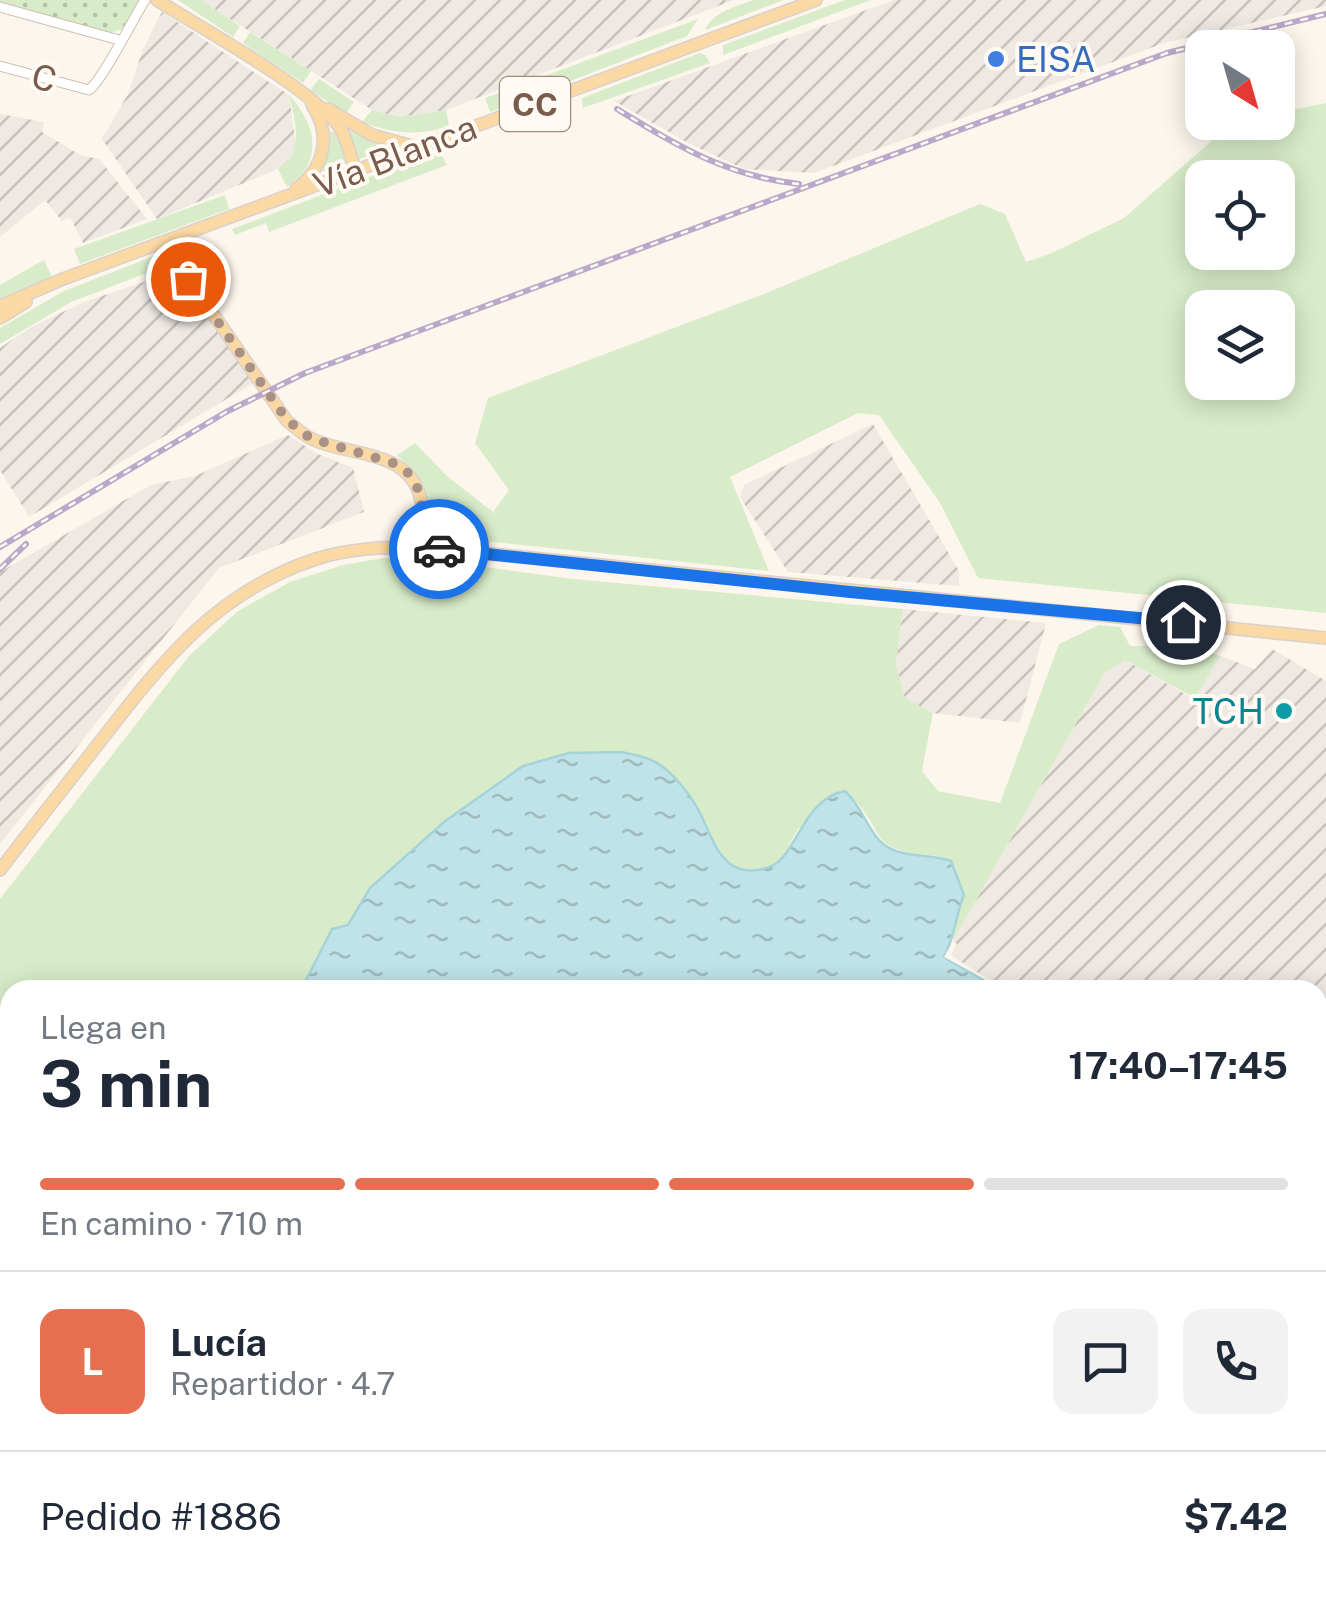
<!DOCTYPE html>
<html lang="es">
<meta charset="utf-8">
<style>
:root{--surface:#fff;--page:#f2f2f3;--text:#1f2937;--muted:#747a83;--line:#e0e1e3;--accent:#e76f51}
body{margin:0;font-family:"Public Sans",sans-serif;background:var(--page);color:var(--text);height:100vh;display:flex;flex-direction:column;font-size:38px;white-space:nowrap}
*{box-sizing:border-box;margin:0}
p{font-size:32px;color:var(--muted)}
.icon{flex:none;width:55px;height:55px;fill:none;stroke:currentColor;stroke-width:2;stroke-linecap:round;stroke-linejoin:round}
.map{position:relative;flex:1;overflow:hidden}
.details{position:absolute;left:0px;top:980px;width:1328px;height:620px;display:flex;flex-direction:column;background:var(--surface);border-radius:30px 30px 0 0;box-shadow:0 5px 25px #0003}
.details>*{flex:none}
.needle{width:65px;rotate:143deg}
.buttons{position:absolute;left:1185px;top:30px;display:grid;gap:20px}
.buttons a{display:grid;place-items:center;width:110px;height:110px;border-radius:20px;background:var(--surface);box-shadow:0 5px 25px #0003;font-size:50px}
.pin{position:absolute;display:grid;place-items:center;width:85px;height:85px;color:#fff;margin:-42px;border:5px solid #fff;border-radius:50%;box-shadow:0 2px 10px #0007}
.courier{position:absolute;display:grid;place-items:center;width:100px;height:100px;margin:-50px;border:8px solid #1a73e8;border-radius:50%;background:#fff;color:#222;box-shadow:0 2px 12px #0007}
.head em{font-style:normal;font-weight:700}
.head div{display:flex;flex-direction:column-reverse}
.head{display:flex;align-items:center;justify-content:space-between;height:170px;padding:0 40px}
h1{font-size:65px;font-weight:700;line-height:75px}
.bar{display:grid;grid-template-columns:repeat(4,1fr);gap:15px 10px;align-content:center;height:120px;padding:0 40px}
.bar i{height:12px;border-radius:8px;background:var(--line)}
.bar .active{background:var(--accent)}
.bar p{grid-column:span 4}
.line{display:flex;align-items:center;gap:25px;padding:0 40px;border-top:2px solid var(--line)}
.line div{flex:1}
.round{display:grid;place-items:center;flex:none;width:105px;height:105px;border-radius:20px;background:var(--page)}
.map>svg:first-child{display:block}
.industrial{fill:url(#industrial-furrows)}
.grass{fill:#d8ecc9;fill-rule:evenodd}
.park{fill:url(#park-dots)}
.water{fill:url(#water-ripples);stroke:#a5d3da;stroke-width:2.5}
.pier{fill:#fdf6ec}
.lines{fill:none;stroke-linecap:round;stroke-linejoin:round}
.minor-casing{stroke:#d1beb0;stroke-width:11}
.major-casing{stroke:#dad1cd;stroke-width:14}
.minor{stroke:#fff;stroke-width:9}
.major{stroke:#fbd9a5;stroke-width:11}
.rail-casing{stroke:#b9a8c9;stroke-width:6}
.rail{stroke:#fffaf3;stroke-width:2.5;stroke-dasharray:8;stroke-linecap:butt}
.done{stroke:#a89285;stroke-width:10;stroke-dasharray:0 18}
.route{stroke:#1a73e8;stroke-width:12}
.shop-dot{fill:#3f7fe0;stroke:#fffaf3;stroke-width:4}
.culture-dot{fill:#0f9aa8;stroke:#fffaf3;stroke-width:4}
.labels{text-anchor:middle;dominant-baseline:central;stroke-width:8;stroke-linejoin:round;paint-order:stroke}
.shield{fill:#fffaf3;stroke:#a28b7f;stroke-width:2.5}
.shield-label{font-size:32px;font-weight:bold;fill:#7a5c4d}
.shop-label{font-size:35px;fill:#366cbe;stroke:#fffaf3;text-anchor:start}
.street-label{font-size:35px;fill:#7a5c4d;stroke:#fffaf3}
.culture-label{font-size:35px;fill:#0d838f;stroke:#fffaf3;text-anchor:end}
</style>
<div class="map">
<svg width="1326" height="1600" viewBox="0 0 1326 1600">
<defs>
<pattern id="industrial-furrows" width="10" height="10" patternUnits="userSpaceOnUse" patternTransform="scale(2.5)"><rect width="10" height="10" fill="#efe9e4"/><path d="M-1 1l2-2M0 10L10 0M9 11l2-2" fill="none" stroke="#c7c0bb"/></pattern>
<pattern id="park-dots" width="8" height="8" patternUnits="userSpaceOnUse" patternTransform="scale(2.5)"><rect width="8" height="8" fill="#d8ecc9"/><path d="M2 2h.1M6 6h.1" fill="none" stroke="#b4c2a5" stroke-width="1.8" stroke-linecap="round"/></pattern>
<pattern id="water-ripples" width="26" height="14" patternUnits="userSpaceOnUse" patternTransform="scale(2.5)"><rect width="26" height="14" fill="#bfe3e8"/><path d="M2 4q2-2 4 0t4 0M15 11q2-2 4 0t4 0" fill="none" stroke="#a0bbbe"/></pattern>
</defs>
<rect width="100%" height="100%" fill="#fdf6ec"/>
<path class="industrial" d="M201 0H734L446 110 399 117 372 110Z
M894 0H1326V6L1164 43 814 173 744 169 690 144 614 101Z
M162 12 289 95 296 146 285 166 157 219 102 139 128 94 143 49Z
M0 114 44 122 42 132 80 155 99 159 147 219 83 243 70 217 62 221 45 200 0 237Z
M179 270 255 382 29 517 0 470V348L31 327 84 302Z
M873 424 959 571V586L788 572 740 497 744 485Z
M288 435 318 454 353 468 364 512 219 568 0 844V572L151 485 195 476Z
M903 609 1046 623 1020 723 933 713 905 699 896 664Z
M1272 649 1326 681V1181L1318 1176V990H1000L944 957 1104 674 1125 660 1194 699 1220 656 1255 669Z
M0 1049 10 1050V1390L0 1398Z
M7 1410 10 1414V1546L0 1541V1414Z
M151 1590H1069L1101 1600H206Z"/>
<path class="grass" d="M178 0H201L240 26 233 37Z
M754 0H784L705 30C714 11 735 7 754 0Z
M845 0H871L723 55V45Z
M698 19 687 36 490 112 485 98Z
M250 32 311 71 303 83 243 43Z
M700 53 705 55 710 63 583 108 582 98Z
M319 79 354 102 346 114 310 90Z
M289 95C316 124 325 162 287 187L278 169C305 153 295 120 289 95Z
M1326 103V613L978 578 940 503 879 415 858 413 730 477 769 571 436 536C430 502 423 479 397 455L415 443 447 476 493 512 509 490 475 443 488 398 759 296 980 204 1005 214 1026 262 1052 253 1124 218 1232 123 1278 122V113ZM1202 178H1278V252H1202ZM1202 308H1278V382H1202Z
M372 110 399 117 446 110 449 126C417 136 394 134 362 122Z
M352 128 382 144 384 150 357 160 348 132Z
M331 131 337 133 346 163 327 173 321 170Z
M432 153 442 156 447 165 269 232 266 223 235 235 232 229Z
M225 195 229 209 80 264 74 249Z
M159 254 165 266 71 302 0 344V328L64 291Z
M44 260 52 277 0 302V285Z
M383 558 432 560 573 579 903 609 896 664 905 698 933 713 922 771 938 791 1000 803 1059 644 1099 625 1120 627 1130 646H1147L1161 635 1220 656 1195 698 1125 660 1104 674 953 941 954 923 964 895 938 856C860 850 892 833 846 792L798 829 782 858 765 868 746 872 730 864 714 847 703 818 523 766 444 822 370 888 348 925 332 929 301 990H10V1005L0 1008V899L189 656 238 611 290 582 343 565Z"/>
<path class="park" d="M0 0H140L122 29 110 33 0 3Z"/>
<path class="water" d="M621 752C631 754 643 756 651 760 673 769 697 803 705 824 712 838 716 852 729 863 744 875 771 872 784 856 802 832 812 797 845 791 862 807 869 832 882 843 900 859 930 853 951 861L964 895C955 916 955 937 944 957L1000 990H301L332 929 348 925 370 888 444 822 523 766 569 753Z
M1318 1176 1326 1181V1600H1101L1069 1590H1318Z"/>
<path class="pier" d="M953 941 957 944 951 955 1005 990 944 957Z"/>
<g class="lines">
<defs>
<path id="minor" d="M0 7 119 40
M0 66 89 90C102 81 133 19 145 0"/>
<path id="major" d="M157 0C201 28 313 89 340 128 348 141 351 158 356 172
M328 109 372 135 416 147
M296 189C325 167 332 135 312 105
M164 243 287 421C295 427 303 435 312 439 347 456 404 449 419 493 425 510 422 529 422 547
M0 306 63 279 816 0
M0 318 26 302
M0 870C33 827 66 785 99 743 161 663 215 592 316 559 350 548 387 547 422 547L1326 638
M0 1566 10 1570
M73 1590 121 1600"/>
</defs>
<use href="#minor" class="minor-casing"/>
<use href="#major" class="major-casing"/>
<use href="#minor" class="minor"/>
<use href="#major" class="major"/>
<defs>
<path id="rail" d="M617 109C678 146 726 176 799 184
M0 547 226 412 305 373 1167 53 1326 14
M0 569 26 544
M492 1600 501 1590"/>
</defs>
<use href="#rail" class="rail-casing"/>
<use href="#rail" class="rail"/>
</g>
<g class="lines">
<path class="done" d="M188 279 287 420 310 438 396 464 408 473 419 491 422 511V547L439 549"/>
<path class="route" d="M439 549 850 592 1183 622"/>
</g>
<circle class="shop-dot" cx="996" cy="59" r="10"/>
<circle class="culture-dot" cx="1284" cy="711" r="10"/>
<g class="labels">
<rect class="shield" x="500" y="77" width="70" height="54" rx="8"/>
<g class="shield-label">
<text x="535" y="104">CC</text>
</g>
<g class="shop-label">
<text x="1016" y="59">EISA</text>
</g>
<g class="street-label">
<text transform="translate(44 78) rotate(15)">C</text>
<text transform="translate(395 156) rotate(-21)">Vía Blanca</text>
</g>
<g class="culture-label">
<text x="1264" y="711">TCH</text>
</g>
</g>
</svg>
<div class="buttons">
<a><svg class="needle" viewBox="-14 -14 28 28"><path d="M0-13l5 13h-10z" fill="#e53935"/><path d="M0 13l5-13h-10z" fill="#747a83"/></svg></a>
<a><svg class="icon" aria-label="locate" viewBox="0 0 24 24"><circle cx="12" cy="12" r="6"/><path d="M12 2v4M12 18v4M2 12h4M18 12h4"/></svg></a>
<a><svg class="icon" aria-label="layers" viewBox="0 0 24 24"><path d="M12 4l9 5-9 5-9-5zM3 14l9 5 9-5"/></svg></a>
</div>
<div class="pin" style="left:188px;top:279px;background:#ea580c"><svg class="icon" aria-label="bag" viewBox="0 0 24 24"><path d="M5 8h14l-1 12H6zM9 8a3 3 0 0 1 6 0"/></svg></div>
<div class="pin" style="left:1183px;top:622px;background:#1f2937"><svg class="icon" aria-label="home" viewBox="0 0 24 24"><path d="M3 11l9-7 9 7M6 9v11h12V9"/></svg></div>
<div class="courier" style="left:439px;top:549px"><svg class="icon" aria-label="car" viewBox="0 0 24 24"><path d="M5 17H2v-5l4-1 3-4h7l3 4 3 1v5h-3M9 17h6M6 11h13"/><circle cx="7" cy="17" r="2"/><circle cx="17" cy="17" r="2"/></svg></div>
<section class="details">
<div class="head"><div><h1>3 min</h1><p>Llega en</p></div><em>17:40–17:45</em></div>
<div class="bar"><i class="active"></i><i class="active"></i><i class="active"></i><i></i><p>En camino · 710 m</p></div>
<div class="line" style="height:180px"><b class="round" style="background:var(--accent);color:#fff">L</b><div><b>Lucía</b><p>Repartidor · 4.7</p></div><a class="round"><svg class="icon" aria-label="chat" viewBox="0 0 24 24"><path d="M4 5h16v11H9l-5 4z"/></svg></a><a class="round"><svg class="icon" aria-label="phone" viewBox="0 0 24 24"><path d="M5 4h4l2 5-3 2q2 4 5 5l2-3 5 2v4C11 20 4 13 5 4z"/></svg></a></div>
<div class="line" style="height:130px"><div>Pedido #1886</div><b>$7.42</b></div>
</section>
</div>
